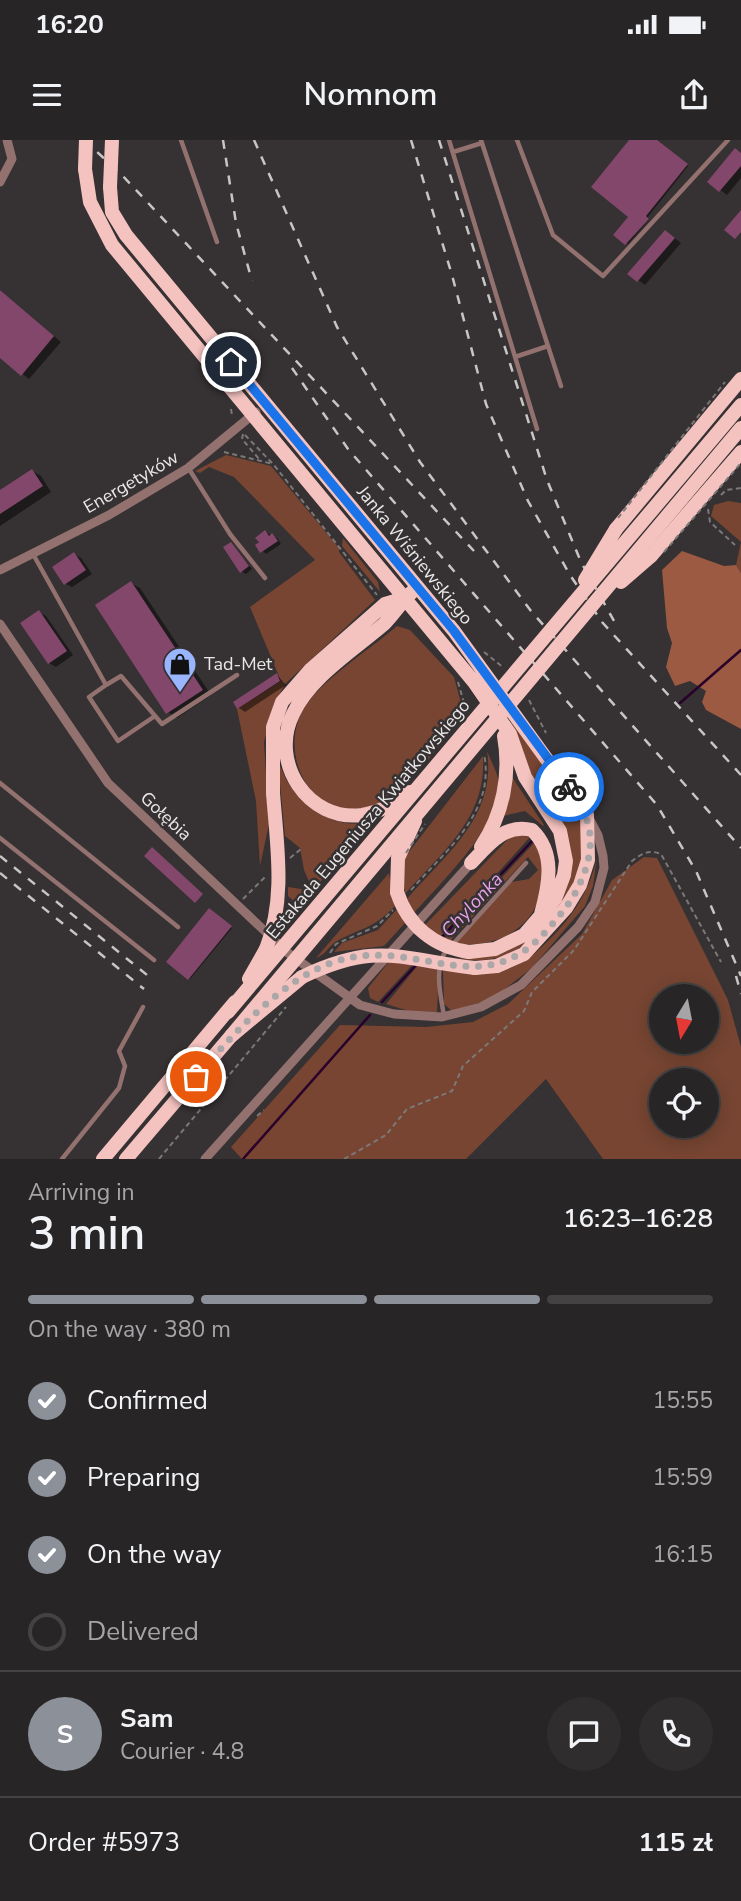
<!DOCTYPE html>
<meta charset="utf-8">
<style>
:root{--surface:#282526;--page:#302d2e;--text:#f1f3f6;--muted:#a5a5a7;--line:#444243;--accent:#8c9099}
body{margin:0;font-family:"Nunito Sans",sans-serif;background:var(--page);color:var(--text);height:100vh;display:flex;flex-direction:column;font-size:26px;white-space:nowrap}
*{box-sizing:border-box;margin:0}
p{font-size:23px;color:var(--muted)}
.icon{flex:none;width:38px;height:38px;fill:none;stroke:currentColor;stroke-width:2;stroke-linecap:round;stroke-linejoin:round}
.map{position:relative;height:1019px;overflow:hidden}
.details{display:flex;flex-direction:column;background:var(--surface);flex:1}
.details>*{flex:none}
.needle{width:46px;rotate:190deg}
.controls{position:absolute;left:649px;top:844px;display:grid;gap:14px}
.controls a{display:grid;place-items:center;width:70px;height:70px;border-radius:50%;background:var(--surface);box-shadow:0 4px 18px #0003,0 0 0 2px var(--line);font-size:35px}
.pin{position:absolute;display:grid;place-items:center;width:60px;height:60px;color:#fff;margin:-30px;border:4px solid #fff;border-radius:50%;box-shadow:0 2px 7px #0007}
.courier{position:absolute;display:grid;place-items:center;width:70px;height:70px;margin:-35px;border:5px solid #1a73e8;border-radius:50%;background:#fff;color:#222;box-shadow:0 2px 9px #0007}
.head em{font-style:normal;font-weight:600}
.head div{display:flex;flex-direction:column-reverse}
.head{display:flex;align-items:center;justify-content:space-between;height:119px;padding:0 28px}
h1{font-size:46px;font-weight:600;line-height:52px}
.bar{display:grid;grid-template-columns:repeat(4,1fr);gap:10px 7px;align-content:center;height:84px;padding:0 28px}
.bar i{height:9px;border-radius:5px;background:var(--line)}
.bar .on{background:var(--accent)}
.bar p{grid-column:span 4}
.line{display:flex;align-items:center;gap:18px;padding:0 28px;border-top:2px solid var(--line)}
.line div{flex:1}
.round{display:grid;place-items:center;flex:none;width:74px;height:74px;border-radius:37px;background:var(--page)}
ol{padding:0 28px;list-style:none}
li{display:flex;align-items:center;gap:21px;height:77px}
li p{margin-inline-start:auto}
li .icon{padding:7px;border-radius:50%;background:var(--accent);color:#fff;stroke-width:4}
li:last-child{color:var(--muted)}
li i{width:38px;height:38px;border:4px solid var(--line);border-radius:50%}
.status{display:flex;justify-content:space-between;align-items:center;height:49px;padding:0 35px;background:var(--surface);direction:ltr}
.status svg{height:19px;fill:currentColor}
header{display:flex;justify-content:space-between;align-items:center;height:91px;padding:0 28px;background:var(--surface);font-size:32px;font-weight:600}
.map>svg:first-child{display:block}
.green{fill:#774532;fill-rule:evenodd}
.forest{fill:#9b5a41}
.shadow{fill:#0007}
.lines{fill:none;stroke-linecap:round;stroke-linejoin:round}
.stream{stroke:#29002c;stroke-width:2.5}
.building{fill:#83476b}
.path{stroke:#7c7878;stroke-width:2;stroke-dasharray:5 3.5;stroke-linecap:butt}
.service{stroke:#92716f;stroke-width:4.5}
.minor{stroke:#92716f;stroke-width:9}
.trunk{stroke:#f4c2bf;stroke-width:14}
.rail{stroke:#c8c5c5;stroke-width:2.5;stroke-dasharray:9 9;stroke-linecap:butt}
.path-bridge{stroke:#7c7878;stroke-width:2;stroke-dasharray:5 3.5;stroke-linecap:butt}
.trunk-bridge{stroke:#f4c2bf;stroke-width:14}
.done{stroke:#aba7a8;stroke-width:7;stroke-dasharray:0 12.6}
.route{stroke:#1a73e8;stroke-width:9}
.labels{text-anchor:middle;dominant-baseline:central;stroke-width:5;stroke-linejoin:round;paint-order:stroke}
.street-label{font-size:18px;fill:#eae7e7;stroke:#363132}
.poi-label{font-size:18px;fill:#eae7e7;stroke:#363132;text-anchor:start}
.water-label{font-size:19px;font-style:italic;fill:#e7a2eb;stroke:#363132}
</style>
<div class="status"><b>16:20</b><svg viewBox="0 0 49 12"><path d="M0 12V9h3v3zM5 12V6h3v6zM10 12V3h3v9zM15 12V0h3v12zM26 1h20v11H26zM47 4h2v5h-2z"/></svg></div>
<header><svg class="icon" aria-label="menu" viewBox="0 0 24 24"><path d="M4 6h16M4 12h16M4 18h16"/></svg>Nomnom<svg class="icon" aria-label="share" viewBox="0 0 24 24"><path d="M12 15V3M7 8l5-5 5 5M5 13v7h14v-7"/></svg></header>
<div class="map">
<svg width="741" height="1019" viewBox="0 0 741 1019">
<rect width="100%" height="100%" fill="#363132"/>
<path class="green" d="M226 315 271 326 339 408V412L375 460 285 544 274 564 264 602 269 684 260 726 256 661 237 569 281 541 250 467 315 420 234 337 209 327 200 333 195 331Z
M728 361 741 363V433L736 425 741 402 711 376 714 365Z
M343 398 378 442 380 452 342 406Z
M397 486 410 490 454 537 464 574C439 604 412 649 375 665 318 690 277 620 302 572 318 541 370 510 397 486Z
M511 582 570 661 554 676 529 639 508 585Z
M487 611C491 621 497 632 499 642 506 680 438 746 414 773L407 759C446 714 497 676 487 611Z
M483 616C487 678 443 711 405 754L402 732 405 717Z
M278 623C283 629 285 640 291 647 310 672 337 689 369 682L300 767 288 756V747L307 750 311 746 304 730 300 708 285 696Z
M512 637 544 685 543 686 525 671 503 676Z
M573 666C597 709 575 751 544 784 533 796 522 808 507 815 491 821 474 821 458 819 470 816 484 819 497 815 526 807 544 779 562 757L558 681Z
M513 694 530 697 440 797 424 786Z
M535 702C541 708 541 718 543 727 546 737 543 744 541 753 530 792 493 809 455 803L511 742 529 739 538 730 528 717 450 801 444 799Z
M597 717 593 746 585 766 532 828 492 859 452 871 444 864 443 830 526 819 534 814C564 788 589 757 597 717Z
M644 717 657 718 728 860 741 907V1019H603L546 939 466 1019H242L231 1007 340 885 426 887 473 882 508 864 582 794 612 740ZM662 856H707V901H662ZM662 940H707V985H662Z
M389 733 395 766C373 789 363 787 337 801 327 807 327 814 316 818Z
M397 769 405 783 384 806 334 812 342 803 378 790Z
M391 819 414 823 378 862 370 858 368 848Z
M419 824 439 829 437 872H412L386 864Z"/>
<path class="forest" d="M682 411 724 426 736 425 741 433V589L706 570 702 562 706 551 690 541 675 546 666 527 672 503 667 488 662 430Z"/>
<path class="shadow" d="M631 0H655L688 26 647 78 649 80 628 104 616 95 630 76Z
M741 14V38L727 55 709 41Z
M672 96 681 103 645 145 630 134Z
M0 150 61 202 29 239 0 216Z
M32 331 41 336 51 352 0 386V352Z
M265 392 277 398 281 404 266 414 257 405Z
M231 405 252 429 246 434 241 431Z
M74 414 81 418 92 434 72 447 66 444Z
M131 443 140 448 211 555 177 578 168 572Z
M39 472 46 476 73 515 56 527 49 523Z
M277 535 286 545 245 572 239 568 235 563Z
M209 770 232 788 190 839 168 822Z"/>
<g class="lines">
<path class="stream" d="M680 563 741 510
M583 653 598 639
M557 677 571 664
M442 797 533 700
M382 862 416 825
M243 1019 370 875"/>
</g>
<path class="building" d="M629 0H657L688 24 646 76 649 79 625 105 613 95 628 77 591 47Z
M735 8 741 13V26L719 52 707 42Z
M741 70V92L735 99 724 90Z
M665 90 675 98 637 142 627 134Z
M0 150 54 196 21 236 0 218Z
M32 329 43 346 0 374V350Z
M265 390 269 396 272 393 278 401 260 413 255 405 259 402 255 398Z
M231 402 249 426 240 433 223 407Z
M74 412 86 430 64 445 52 427Z
M131 441 203 550 166 574 95 465Z
M39 470 67 511 48 524 20 483Z
M277 533 280 541 237 569 233 562Z
M152 707 203 754 195 763 144 716Z
M209 768 232 786 188 840 166 822Z"/>
<g class="lines">
<path class="path" d="M231 269 232 275
M243 294 242 299 260 320
M245 295 274 325 377 455
M224 312 273 324
M721 355 726 350 741 348
M708 369 710 382 735 405
M484 512 504 528
M458 542 466 570
M529 560 546 593
M290 718 301 709
M411 750C445 711 496 672 484 614
M243 759 266 736
M330 813 336 804 377 786 393 770
M257 976 264 970
M159 1019 286 867
M344 1019 386 995 407 969 452 951 463 926 524 871 532 852 574 810 632 721C641 714 649 709 661 714L721 822"/>
<path class="service" d="M181 0 217 102
M449 0 537 289
M481 0 561 246
M517 0 553 95 603 136 728 0
M453 12 482 3
M515 217 548 206
M189 329 230 394 265 438
M33 414 106 545 121 536 162 584 237 535
M106 545 89 557 118 601 155 576
M0 643 178 787
M0 698 154 820
M453 804 526 723
M444 876C441 858 433 825 447 810
M62 1019 119 948 125 926 119 911 143 867"/>
<path class="minor" d="M0 42 12 19 7 0
M0 430 109 375 188 328 256 272
M0 484 108 643 288 813 360 865 394 874 442 877 481 867 521 845 578 787 595 762 604 728 603 716 598 695 589 678
M205 1019 471 723"/>
<path class="trunk" d="M85 29 90 62 112 105 474 542 510 594 525 637 560 691 566 721 564 735 555 759 524 795 495 809 469 812
M110 47 112 72 126 95 454 491 587 675 588 720 580 745 566 768 524 814 497 826 475 828
M616 389 741 239
M651 416 741 312
M410 652C395 663 381 672 362 675 308 682 269 622 293 574 310 537 354 510 384 484 394 474 401 462 412 452
M273 653V587L282 562 310 530 385 464 405 458
M481 707C503 674 511 635 504 596
M471 723C488 705 505 683 532 690 556 713 549 745 541 774
M397 752 398 718 415 681
M249 839 266 809
M103 1019 235 862
M126 1019 231 896 302 837"/>
<path class="rail" d="M84 0 121 34 474 411
M223 0 236 83 252 141
M254 0 337 187 420 322 531 471 741 708
M411 0 452 135 486 264 528 361 570 435 602 482 741 635
M439 0 547 340 581 422 618 488
M292 228 348 309 657 665 696 731 741 836
M0 716 152 839
M0 733 144 849
M736 836 741 854"/>
<path class="path-bridge" d="M618 378 725 242
M664 412 741 323
M386 662 393 657
M406 713 425 684"/>
<path class="trunk-bridge" d="M85 29 86 0
M110 47 112 0
M585 440 616 389
M621 442 651 416
M397 752C408 786 434 807 469 812
M266 809C286 759 277 706 273 653
M302 837C377 801 399 819 475 828
M228 872 741 265
M231 896 741 288"/>
</g>
<g class="lines">
<path class="done" d="M196 937C231 896 282 839 334 822 416 794 481 867 548 789 561 774 574 759 581 741 597 704 592 678 569 647"/>
<path class="route" d="M231 222 454 491 569 647"/>
</g>
<defs>
<symbol id="shop-pin" viewBox="-11 -11 22 30"><path d="M0 17L-7.5 6A9.5 9.5 0 1 1 7.5 6Z" fill="#99b5fd" stroke="#363132"/><path d="M-5-2.5h2.3a2.7 3.5 0 0 1 5.4 0H5L5.5 6h-11ZM-1.5-2.5h3a1.5 2.3 0 0 0-3 0Z" fill="#111"/></symbol>
</defs>
<g fill-rule="evenodd">
<use href="#shop-pin" x="161" y="505" width="38" height="52"/>
</g>
<g class="labels">
<g class="street-label">
<text transform="translate(131 342) rotate(-30)">Energetyków</text>
<text transform="translate(415 415) rotate(51)">Janka Wiśniewskiego</text>
<text transform="translate(166 676) rotate(43)">Gołębia</text>
<text transform="translate(368 679) rotate(-50)">Estakada Eugeniusza Kwiatkowskiego</text>
</g>
<g class="poi-label">
<text x="204" y="524">Tad-Met</text>
</g>
<g class="water-label">
<text transform="translate(472 765) rotate(-47)">Chylonka</text>
</g>
</g>
</svg>
<div class="controls">
<a><svg class="needle" viewBox="-14 -14 28 28"><path d="M0-13l5 13h-10z" fill="#e53935"/><path d="M0 13l5-13h-10z" fill="#a5a5a7"/></svg></a>
<a><svg class="icon" aria-label="locate" viewBox="0 0 24 24"><circle cx="12" cy="12" r="6"/><path d="M12 2v4M12 18v4M2 12h4M18 12h4"/></svg></a>
</div>
<div class="pin" style="left:196px;top:937px;background:#ea580c"><svg class="icon" aria-label="bag" viewBox="0 0 24 24"><path d="M5 8h14l-1 12H6zM9 8a3 3 0 0 1 6 0"/></svg></div>
<div class="pin" style="left:231px;top:222px;background:#1f2937"><svg class="icon" aria-label="home" viewBox="0 0 24 24"><path d="M3 11l9-7 9 7M6 9v11h12V9"/></svg></div>
<div class="courier" style="left:569px;top:647px"><svg class="icon" aria-label="bike" viewBox="0 0 24 24"><circle cx="6" cy="16" r="4"/><circle cx="18" cy="16" r="4"/><path d="M6 16l4-8h5l3 8M10 8l3 8H6M13 5h3"/></svg></div>
</div>
<section class="details">
<div class="head"><div><h1>3 min</h1><p>Arriving in</p></div><em>16:23–16:28</em></div>
<div class="bar"><i class="on"></i><i class="on"></i><i class="on"></i><i></i><p>On the way · 380 m</p></div>
<ol>
<li><svg class="icon" aria-label="check" viewBox="0 0 24 24"><path d="M5 12l5 5 9-10"/></svg>Confirmed<p>15:55</p></li>
<li><svg class="icon" aria-label="check" viewBox="0 0 24 24"><path d="M5 12l5 5 9-10"/></svg>Preparing<p>15:59</p></li>
<li><svg class="icon" aria-label="check" viewBox="0 0 24 24"><path d="M5 12l5 5 9-10"/></svg>On the way<p>16:15</p></li>
<li><i></i>Delivered</li>
</ol>
<div class="line" style="height:126px"><b class="round" style="background:var(--accent);color:#fff">S</b><div><b>Sam</b><p>Courier · 4.8</p></div><a class="round"><svg class="icon" aria-label="chat" viewBox="0 0 24 24"><path d="M4 5h16v11H9l-5 4z"/></svg></a><a class="round"><svg class="icon" aria-label="phone" viewBox="0 0 24 24"><path d="M5 4h4l2 5-3 2q2 4 5 5l2-3 5 2v4C11 20 4 13 5 4z"/></svg></a></div>
<div class="line" style="height:91px"><div>Order #5973</div><b>115 zł</b></div>
</section>
